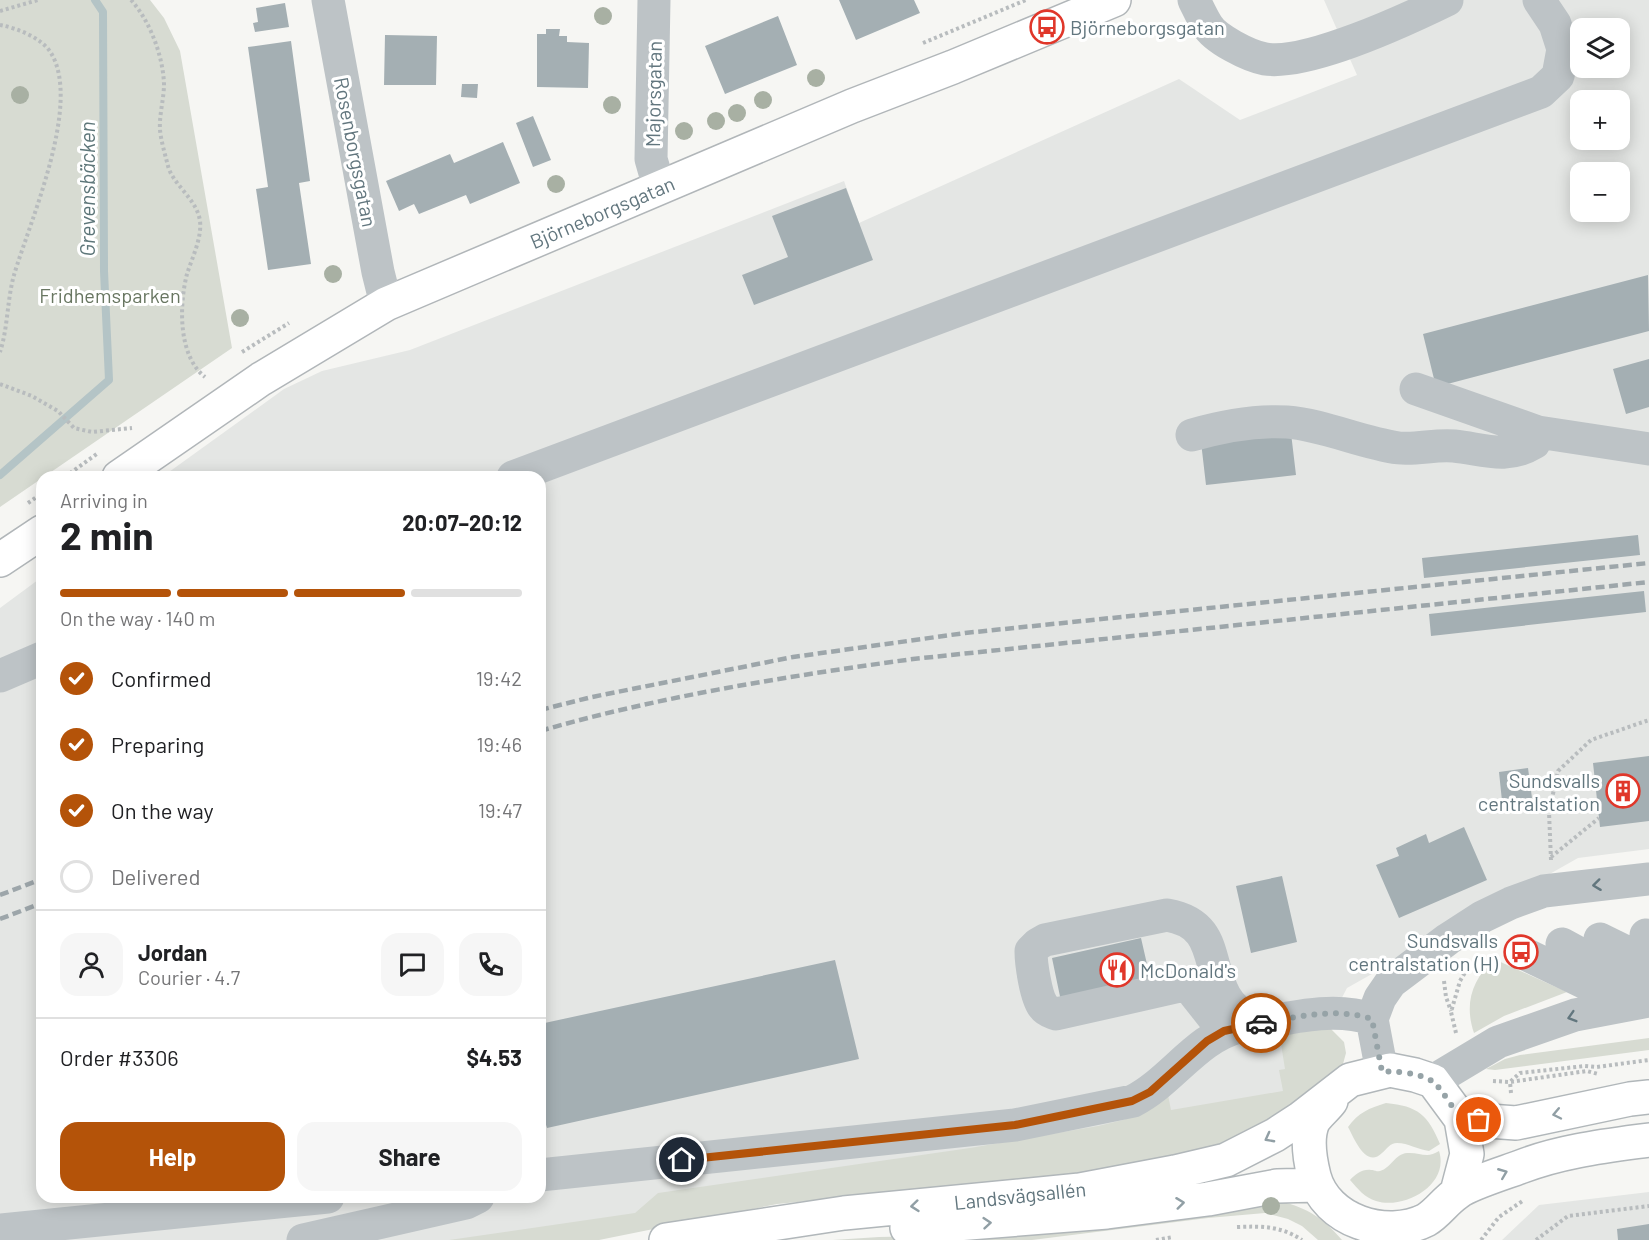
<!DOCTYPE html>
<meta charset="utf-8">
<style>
:root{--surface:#fff;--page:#f6f6f6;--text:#202124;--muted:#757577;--line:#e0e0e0;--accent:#b45309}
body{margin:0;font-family:Barlow,sans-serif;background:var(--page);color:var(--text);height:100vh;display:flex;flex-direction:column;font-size:22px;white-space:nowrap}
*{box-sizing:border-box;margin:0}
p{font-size:20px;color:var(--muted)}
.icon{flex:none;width:33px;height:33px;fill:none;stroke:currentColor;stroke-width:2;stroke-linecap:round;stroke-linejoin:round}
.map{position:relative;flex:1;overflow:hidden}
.sheet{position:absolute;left:36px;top:471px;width:510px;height:732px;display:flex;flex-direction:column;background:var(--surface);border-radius:18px;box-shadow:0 3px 15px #0003}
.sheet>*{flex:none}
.tools{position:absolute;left:1570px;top:18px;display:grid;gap:12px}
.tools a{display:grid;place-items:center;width:60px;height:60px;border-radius:12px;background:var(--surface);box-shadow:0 3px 15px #0003;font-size:30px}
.pin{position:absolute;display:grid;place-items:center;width:51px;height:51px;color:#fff;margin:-26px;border:3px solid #fff;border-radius:50%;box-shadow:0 2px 6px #0007}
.courier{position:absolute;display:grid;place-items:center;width:60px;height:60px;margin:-30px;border:4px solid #b45309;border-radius:50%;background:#fff;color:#222;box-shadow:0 2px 8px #0007}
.head em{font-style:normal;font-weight:700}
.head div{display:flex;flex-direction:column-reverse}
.head{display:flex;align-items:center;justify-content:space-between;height:102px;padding:0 24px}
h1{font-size:39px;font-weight:700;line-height:45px}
.bar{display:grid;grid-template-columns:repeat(4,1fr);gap:9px 6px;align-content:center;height:72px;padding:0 24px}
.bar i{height:8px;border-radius:4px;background:var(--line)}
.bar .active{background:var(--accent)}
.bar p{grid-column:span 4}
.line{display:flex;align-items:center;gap:15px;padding:0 24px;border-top:2px solid var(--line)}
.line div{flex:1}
.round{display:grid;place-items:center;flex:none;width:63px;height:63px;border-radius:18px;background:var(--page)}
ol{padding:0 24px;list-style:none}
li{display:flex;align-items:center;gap:18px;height:66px}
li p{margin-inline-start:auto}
li .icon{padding:6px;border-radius:50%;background:var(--accent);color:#fff;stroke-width:4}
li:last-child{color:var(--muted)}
li i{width:33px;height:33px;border:3px solid var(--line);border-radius:50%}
.action{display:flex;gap:12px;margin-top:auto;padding:12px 24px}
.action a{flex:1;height:69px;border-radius:18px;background:var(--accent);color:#fff;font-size:24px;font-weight:700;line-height:69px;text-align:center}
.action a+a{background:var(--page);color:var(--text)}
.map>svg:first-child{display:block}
.built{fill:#e4e6e4;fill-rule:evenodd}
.green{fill:#d7dbd2}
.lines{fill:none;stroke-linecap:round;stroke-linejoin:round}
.stream{stroke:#b4c4c6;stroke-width:8}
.building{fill:#a4afb3}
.major-casing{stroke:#b1b7ba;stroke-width:36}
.highway-casing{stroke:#b1b6b9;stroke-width:36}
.path{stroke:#b8bcbe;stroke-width:4;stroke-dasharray:3 3;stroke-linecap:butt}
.minor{stroke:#bdc3c6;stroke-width:33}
.major{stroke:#fff;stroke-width:33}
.highway{stroke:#fff;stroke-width:33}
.rail{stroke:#9da6aa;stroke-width:4.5;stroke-dasharray:9 4.5;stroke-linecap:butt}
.tree{fill:#a8b0a3}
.oneway{stroke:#62767e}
.oneway2{stroke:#919fa5}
.done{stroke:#96a3a7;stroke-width:6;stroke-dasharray:0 10.8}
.route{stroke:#b45309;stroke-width:8}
.labels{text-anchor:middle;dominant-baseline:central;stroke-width:6;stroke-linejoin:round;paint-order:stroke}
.poi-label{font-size:20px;fill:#62767e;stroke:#fff;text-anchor:start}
.street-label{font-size:20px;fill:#62767e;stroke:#fff}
.park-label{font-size:20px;fill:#687661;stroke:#fff}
.water-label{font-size:21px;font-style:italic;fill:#5d7679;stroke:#fff}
</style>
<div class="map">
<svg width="1649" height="1240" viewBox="0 0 1649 1240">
<rect width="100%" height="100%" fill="#f6f6f3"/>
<path class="built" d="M1324 0H1649V849L1578 858 1347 988 1325 1030V1087L1027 1154 569 1240H0V608L42 577V1197H540V477H162L284 389 322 371 410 350 844 181 859 223 1179 79 1240 120 1357 75ZM1581 28H1620V68H1581ZM1581 100H1620V140H1581ZM1581 172H1620V212H1581Z
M1649 1192V1240H1502L1539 1205Z"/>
<path class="green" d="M0 0H150L164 18 180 51 232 348 0 507Z
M1494 959 1567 992 1504 1016 1474 1033C1464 1004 1472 980 1494 959Z
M1331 1029 1344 1042 1346 1053 1343 1064 1333 1077 1308 1102 1219 1147 1147 1168 777 1204 599 1240H449L635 1213 658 1193 970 1148 1098 1126 1123 1120 1138 1114 1167 1090 1171 1110 1283 1091 1279 1070 1285 1069 1280 1038 1287 1032Z
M1649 1038V1050L1495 1070 1486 1069 1505 1059 1520 1055Z
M1386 1103C1418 1106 1428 1115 1440 1144L1429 1151C1419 1150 1408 1143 1397 1143 1390 1143 1387 1149 1382 1153 1366 1169 1354 1138 1348 1127 1358 1113 1369 1108 1386 1103Z
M1439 1151C1450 1185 1404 1210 1376 1201 1365 1198 1357 1188 1350 1180 1356 1174 1362 1169 1371 1170 1376 1170 1375 1172 1380 1171 1391 1168 1395 1154 1407 1153 1420 1152 1427 1159 1439 1151Z
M1280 1201C1309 1209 1322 1217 1342 1240H1318L1302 1226 1288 1219 1265 1213 1208 1218 1032 1240H833L879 1237 975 1235Z"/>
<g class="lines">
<path class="stream" d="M0 475 109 380 104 271 103 12 95 0"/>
</g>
<path class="building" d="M839 0H914L920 13 856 40Z
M285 3 289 27 255 32 253 23 258 22 256 8Z
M778 16 797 65 725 94 705 46Z
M546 29H560L559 36H567V42L589 43 588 88 537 87V34H546Z
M385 35 437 36 436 85H384Z
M291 41 310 181 299 183 311 264 268 270 256 189 268 187 248 47Z
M462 84H478L477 98 461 97Z
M533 116 551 160 533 167 516 123Z
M503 142 520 183 470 204 466 195 419 214 414 204 399 211 386 181 450 154 454 163Z
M846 188 873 260 754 305 742 275 788 257 772 216Z
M1648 275 1649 331 1436 387 1423 334Z
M1649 359V407L1626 414 1613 369Z
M1291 433 1296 475 1206 485 1201 442Z
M1638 535 1640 555 1424 578 1422 558Z
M1644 591 1646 612 1431 636 1429 614Z
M1649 756V821L1600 827 1593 763Z
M1528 768 1532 798 1502 801 1499 772Z
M1464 827 1487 880 1399 918 1376 865 1399 856 1396 848 1426 834 1429 843Z
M1282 876 1297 942 1251 953 1236 886Z
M1141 938 1152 986 1062 1006 1052 958Z
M835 960 859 1059 547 1128 540 1106V1024Z
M1649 1224V1240H1618L1617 1229Z"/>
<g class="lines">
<defs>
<path id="major" d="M1331 1101C1326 1108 1317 1115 1313 1122 1306 1138 1310 1160 1314 1176 1326 1221 1386 1240 1426 1220 1438 1213 1445 1201 1457 1193 1468 1184 1504 1173 1520 1167 1561 1151 1605 1146 1649 1140
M1461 1119 1516 1123 1630 1099 1649 1097
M907 1228 1107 1212 1208 1199 1277 1186 1317 1185
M666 1240 844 1213 1080 1190 1175 1172 1226 1160 1275 1135 1301 1118 1350 1080 1390 1070 1415 1075 1433 1081 1461 1119 1467 1154 1457 1192"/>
<path id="highway" d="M119 477 261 379 386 304 852 106 953 67 1114 0
M0 560 42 532"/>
</defs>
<use href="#major" class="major-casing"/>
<use href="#highway" class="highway-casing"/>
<path class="path" d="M131 0C150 21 163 56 164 84 164 99 159 115 160 130 161 141 165 154 168 166 173 185 197 199 200 221 202 238 192 258 187 274 179 305 178 356 205 377
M0 11 38 0
M0 25C17 28 42 38 51 53 82 104 30 221 14 275 7 300 8 328 0 352
M923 43 1026 0
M242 352 289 323
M0 384 32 396 58 411 74 428 92 432 132 428
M65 477 98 453
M28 503 42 493
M1551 857 1599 818
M1551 860 1549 812 1558 771 1591 740 1649 720
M1444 981 1446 997 1451 1011
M1456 1033 1451 1012 1460 981 1470 964
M1493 1081 1510 1082 1587 1071 1598 1074
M1511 1093 1510 1082 1520 1073 1585 1066 1597 1067 1649 1060
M1237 1227C1262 1226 1281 1226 1302 1240
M1156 1240 1173 1237
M1481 1240 1499 1217 1524 1200
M1536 1240 1568 1216 1649 1206"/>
<path class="minor" d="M328 0 378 272 386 304
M654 0 651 159 659 187
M1194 0C1198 8 1202 17 1207 25 1215 39 1249 56 1265 59 1307 66 1408 19 1447 0
M1416 389 1538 432 1649 449
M1192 435C1223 426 1254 420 1287 422 1325 425 1361 443 1399 448 1417 450 1436 444 1454 446 1483 449 1506 460 1534 443L1538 432
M513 477 1541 92 1558 76 1563 49 1555 24 1539 0
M0 676 42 658
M1646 935 1649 936
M1600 939 1649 963
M1562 944 1645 989
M1521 952 1629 1004
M1224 1031 1190 988 1180 986 1056 1014C1051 1012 1046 1011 1043 1006 1036 997 1031 964 1031 951L1038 944 1045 940 1167 915C1218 924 1206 962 1225 996 1232 1009 1244 1016 1256 1024
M1382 1072 1372 1019 1380 998 1391 982 1448 939 1482 917 1511 903 1544 891 1649 879
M1433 1081 1498 1042 1575 1015 1649 1001
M540 1175 1015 1125 1133 1101C1172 1081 1196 1038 1239 1027 1283 1020 1330 1005 1372 1019
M0 1230 328 1197
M303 1240 466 1203 478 1197"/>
<use href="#major" class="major"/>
<use href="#highway" class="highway"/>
<path class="rail" d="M540 710 592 697 793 657 965 633 1649 563
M540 731C661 696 789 676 913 659L1649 582
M0 895 42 879
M0 919 42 903"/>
</g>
<g class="tree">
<circle cx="603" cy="16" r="9"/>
<circle cx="816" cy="78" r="9"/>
<circle cx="20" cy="95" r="9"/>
<circle cx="763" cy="100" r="9"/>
<circle cx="612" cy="105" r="9"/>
<circle cx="737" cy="113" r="9"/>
<circle cx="716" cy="121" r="9"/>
<circle cx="684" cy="131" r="9"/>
<circle cx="556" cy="184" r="9"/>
<circle cx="333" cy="274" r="9"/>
<circle cx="240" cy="318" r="9"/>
<circle cx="1271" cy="1206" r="9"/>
</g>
<defs><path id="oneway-chevron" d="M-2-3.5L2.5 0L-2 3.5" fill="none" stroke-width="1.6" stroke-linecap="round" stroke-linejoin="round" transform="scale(1.5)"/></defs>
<g class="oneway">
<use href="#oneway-chevron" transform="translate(1597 885) rotate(173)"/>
<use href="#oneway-chevron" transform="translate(1572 1017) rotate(163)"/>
</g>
<g class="oneway2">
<use href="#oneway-chevron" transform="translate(1557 1114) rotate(168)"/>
<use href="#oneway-chevron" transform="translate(1269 1138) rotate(152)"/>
<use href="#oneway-chevron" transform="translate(1503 1173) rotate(-22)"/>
<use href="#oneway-chevron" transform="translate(1180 1203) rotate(-7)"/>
<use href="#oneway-chevron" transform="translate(915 1206) rotate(174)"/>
<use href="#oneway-chevron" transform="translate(987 1223) rotate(-5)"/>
</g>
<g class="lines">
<path class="done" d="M1261 1023C1298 1017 1336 1007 1372 1019L1382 1072C1394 1070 1422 1074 1432 1081 1440 1086 1454 1110 1461 1119L1479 1120"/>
<path class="route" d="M682 1160 1015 1125 1132 1101 1150 1092 1207 1041 1224 1031 1261 1023"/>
</g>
<defs>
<symbol id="bus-ring" viewBox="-11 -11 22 22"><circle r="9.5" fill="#fff" stroke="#e0372a" stroke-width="1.5"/><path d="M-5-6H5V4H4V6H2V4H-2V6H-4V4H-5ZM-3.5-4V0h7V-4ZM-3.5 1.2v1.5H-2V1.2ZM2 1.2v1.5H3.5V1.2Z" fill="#e0372a"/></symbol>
<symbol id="building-ring" viewBox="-11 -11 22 22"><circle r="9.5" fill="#fff" stroke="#e0372a" stroke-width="1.5"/><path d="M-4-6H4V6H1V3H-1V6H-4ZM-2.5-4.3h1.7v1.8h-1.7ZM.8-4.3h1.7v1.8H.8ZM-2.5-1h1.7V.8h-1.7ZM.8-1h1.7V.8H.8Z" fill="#e0372a"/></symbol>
<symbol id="restaurant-ring" viewBox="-11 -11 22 22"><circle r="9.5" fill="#fff" stroke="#e0372a" stroke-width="1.5"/><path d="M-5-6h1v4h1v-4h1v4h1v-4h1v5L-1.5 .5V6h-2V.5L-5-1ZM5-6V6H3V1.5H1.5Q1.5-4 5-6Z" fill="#e0372a"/></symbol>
</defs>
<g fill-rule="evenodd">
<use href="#bus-ring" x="1028" y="8" width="38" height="38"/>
<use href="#building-ring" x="1604" y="772" width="38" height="38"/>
<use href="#bus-ring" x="1502" y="933" width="38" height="38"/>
<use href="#restaurant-ring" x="1098" y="951" width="38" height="38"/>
</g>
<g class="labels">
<g class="poi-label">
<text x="1070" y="27">Björneborgsgatan</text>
<text x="1600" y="780" text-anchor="end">Sundsvalls<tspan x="1600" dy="23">centralstation</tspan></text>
<text x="1498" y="940" text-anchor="end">Sundsvalls<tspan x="1498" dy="23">centralstation (H)</tspan></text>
<text x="1140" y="970">McDonald's</text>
</g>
<g class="street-label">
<text transform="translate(653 94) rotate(-89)">Majorsgatan</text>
<text transform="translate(356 152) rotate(79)">Rosenborgsgatan</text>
<text transform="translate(602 212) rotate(-23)">Björneborgsgatan</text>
<text transform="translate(1020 1195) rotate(-6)">Landsvägsallén</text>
</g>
<g class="park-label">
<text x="110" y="295">Fridhemsparken</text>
</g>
<g class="water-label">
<text transform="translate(86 189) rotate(-90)">Grevensbäcken</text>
</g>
</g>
</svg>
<div class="tools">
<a><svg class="icon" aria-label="layers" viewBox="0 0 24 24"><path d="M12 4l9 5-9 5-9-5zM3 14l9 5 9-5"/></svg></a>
<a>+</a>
<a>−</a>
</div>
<div class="pin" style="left:1479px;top:1120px;background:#ea580c"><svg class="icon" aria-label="bag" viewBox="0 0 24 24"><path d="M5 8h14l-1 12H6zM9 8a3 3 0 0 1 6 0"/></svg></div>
<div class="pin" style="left:682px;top:1160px;background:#1f2937"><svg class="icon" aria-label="home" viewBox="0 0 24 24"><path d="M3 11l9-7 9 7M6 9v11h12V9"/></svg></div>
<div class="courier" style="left:1261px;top:1023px"><svg class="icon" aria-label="car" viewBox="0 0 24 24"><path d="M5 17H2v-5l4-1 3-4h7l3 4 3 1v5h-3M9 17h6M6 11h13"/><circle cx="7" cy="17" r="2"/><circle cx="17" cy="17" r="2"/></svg></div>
<section class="sheet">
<div class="head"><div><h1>2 min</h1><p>Arriving in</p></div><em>20:07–20:12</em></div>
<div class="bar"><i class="active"></i><i class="active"></i><i class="active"></i><i></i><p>On the way · 140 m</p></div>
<ol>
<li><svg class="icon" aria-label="check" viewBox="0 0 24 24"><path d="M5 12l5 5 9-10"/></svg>Confirmed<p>19:42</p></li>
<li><svg class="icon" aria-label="check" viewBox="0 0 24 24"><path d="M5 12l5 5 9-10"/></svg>Preparing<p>19:46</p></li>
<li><svg class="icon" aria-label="check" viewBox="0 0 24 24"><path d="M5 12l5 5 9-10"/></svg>On the way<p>19:47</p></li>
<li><i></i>Delivered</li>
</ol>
<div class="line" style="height:108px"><a class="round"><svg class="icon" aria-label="person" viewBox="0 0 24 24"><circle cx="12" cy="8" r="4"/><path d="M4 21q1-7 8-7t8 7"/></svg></a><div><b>Jordan</b><p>Courier · 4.7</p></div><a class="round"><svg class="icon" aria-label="chat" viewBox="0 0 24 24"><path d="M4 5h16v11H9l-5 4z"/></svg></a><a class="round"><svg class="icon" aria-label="phone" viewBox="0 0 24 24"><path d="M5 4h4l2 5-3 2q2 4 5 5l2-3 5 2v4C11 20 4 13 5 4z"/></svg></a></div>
<div class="line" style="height:78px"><div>Order #3306</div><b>$4.53</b></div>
<div class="action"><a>Help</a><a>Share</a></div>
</section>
</div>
